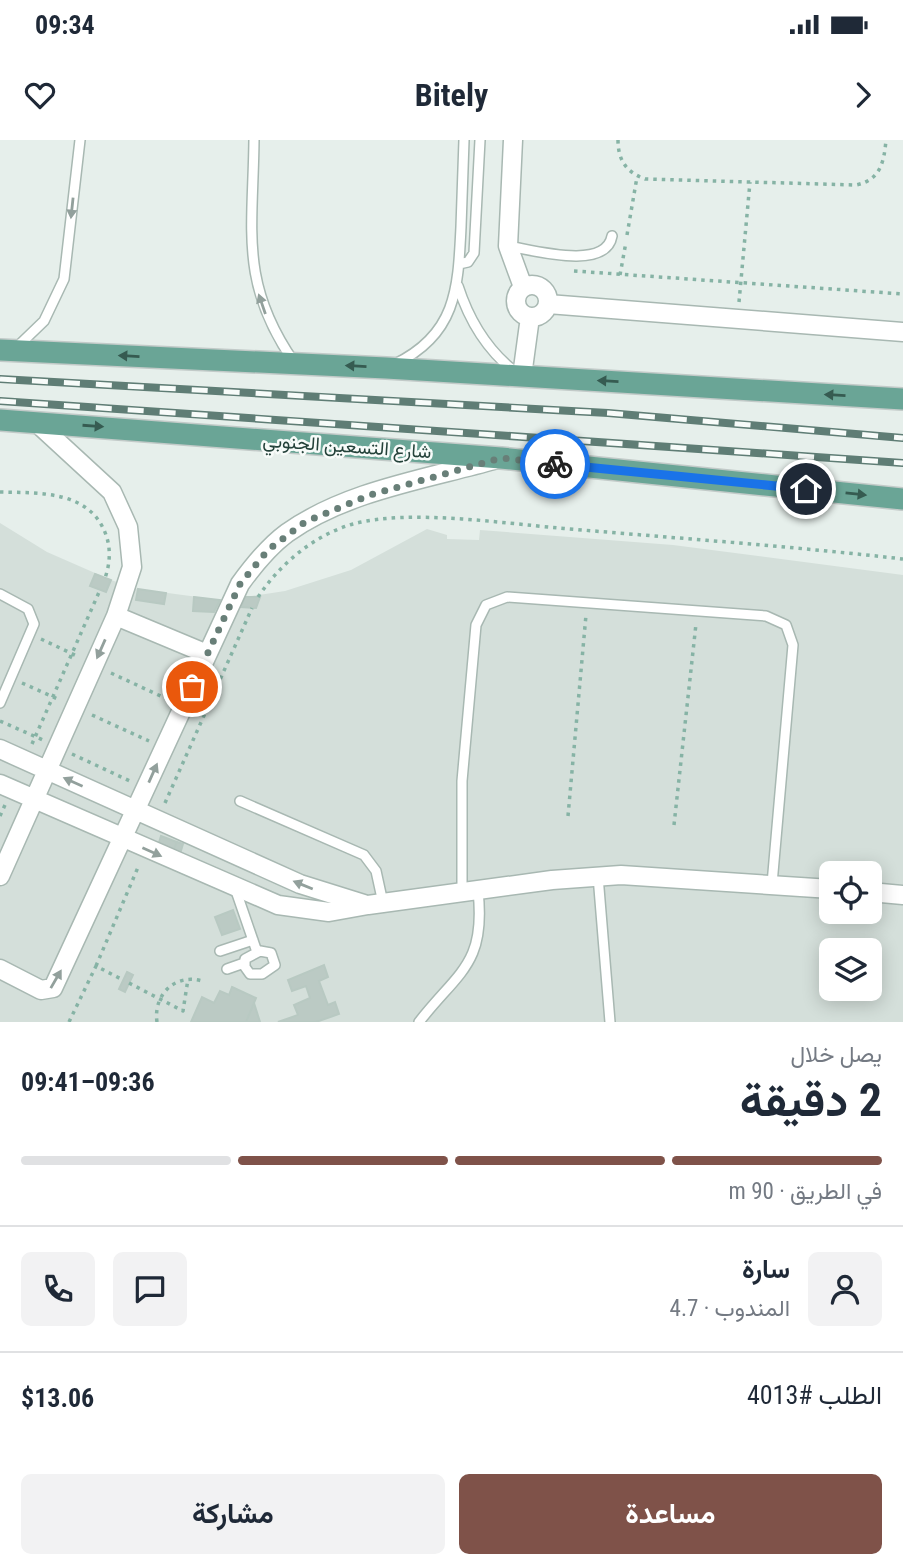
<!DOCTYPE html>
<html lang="ar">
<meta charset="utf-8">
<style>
:root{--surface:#fff;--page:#f2f2f3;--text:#1f2937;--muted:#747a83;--line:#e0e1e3;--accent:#7f5249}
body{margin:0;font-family:"Roboto Condensed",Vazirmatn,sans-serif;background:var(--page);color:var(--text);direction:rtl;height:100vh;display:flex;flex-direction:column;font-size:26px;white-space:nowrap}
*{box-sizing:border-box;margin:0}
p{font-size:23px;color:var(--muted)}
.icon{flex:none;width:38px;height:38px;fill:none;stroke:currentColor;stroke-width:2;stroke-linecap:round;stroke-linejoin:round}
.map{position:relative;height:882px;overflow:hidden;direction:ltr}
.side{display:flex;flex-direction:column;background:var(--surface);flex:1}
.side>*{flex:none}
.controls{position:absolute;left:819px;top:721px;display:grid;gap:14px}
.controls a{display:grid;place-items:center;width:63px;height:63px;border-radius:10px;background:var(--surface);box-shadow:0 4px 18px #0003;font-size:35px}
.pin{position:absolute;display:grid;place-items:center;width:60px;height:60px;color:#fff;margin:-30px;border:4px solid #fff;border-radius:50%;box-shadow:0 2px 7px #0007}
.courier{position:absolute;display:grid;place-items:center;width:70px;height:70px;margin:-35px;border:5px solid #1a73e8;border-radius:50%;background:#fff;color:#222;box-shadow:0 2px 9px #0007}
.overview em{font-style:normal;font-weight:700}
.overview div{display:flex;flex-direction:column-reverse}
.overview{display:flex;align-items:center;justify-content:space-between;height:119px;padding:0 21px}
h1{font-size:46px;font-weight:700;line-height:52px}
.bar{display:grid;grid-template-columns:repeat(4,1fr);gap:10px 7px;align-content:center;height:84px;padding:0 21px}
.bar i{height:9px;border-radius:5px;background:var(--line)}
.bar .active{background:var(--accent)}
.bar p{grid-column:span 4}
.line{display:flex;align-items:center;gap:18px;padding:0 21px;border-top:2px solid var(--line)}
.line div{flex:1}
.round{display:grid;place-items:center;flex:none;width:74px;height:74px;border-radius:10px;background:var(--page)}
.cta{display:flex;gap:14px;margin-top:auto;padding:14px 21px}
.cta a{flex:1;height:80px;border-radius:10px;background:var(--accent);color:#fff;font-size:28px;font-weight:700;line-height:80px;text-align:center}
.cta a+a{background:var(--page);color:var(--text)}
.status{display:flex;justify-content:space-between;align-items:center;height:49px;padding:0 35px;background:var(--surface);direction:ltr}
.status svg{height:19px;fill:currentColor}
header{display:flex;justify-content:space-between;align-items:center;height:91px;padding:0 21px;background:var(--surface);font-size:32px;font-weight:700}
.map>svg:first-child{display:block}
.built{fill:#d4dfda;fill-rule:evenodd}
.building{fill:#bbcac4;stroke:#b8c9c2;stroke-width:2}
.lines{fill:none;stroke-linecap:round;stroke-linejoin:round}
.service-casing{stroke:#a8b8b2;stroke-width:12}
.minor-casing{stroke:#a8b8b2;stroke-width:21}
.primary-casing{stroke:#c2cac8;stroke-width:24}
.path{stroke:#86b3a5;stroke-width:3.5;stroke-dasharray:3.5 5;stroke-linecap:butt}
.service{stroke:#fff;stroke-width:9}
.minor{stroke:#fff;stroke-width:18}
.primary{stroke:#6aa596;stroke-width:21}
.rail-casing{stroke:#5f7d75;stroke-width:8}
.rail{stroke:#f7fbf9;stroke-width:5;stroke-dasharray:16;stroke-linecap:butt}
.oneway{fill:#92a09c}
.oneway2{fill:#365b51}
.done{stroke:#687f78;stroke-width:7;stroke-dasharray:0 12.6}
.route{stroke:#1a73e8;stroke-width:9}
.labels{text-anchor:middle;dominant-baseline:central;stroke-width:5;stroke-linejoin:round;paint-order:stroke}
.street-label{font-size:19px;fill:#24423a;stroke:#f7fbf9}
</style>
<div class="status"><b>09:34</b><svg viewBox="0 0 49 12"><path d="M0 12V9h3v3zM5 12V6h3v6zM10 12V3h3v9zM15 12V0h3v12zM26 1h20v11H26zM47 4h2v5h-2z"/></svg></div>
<header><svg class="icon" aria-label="forward" viewBox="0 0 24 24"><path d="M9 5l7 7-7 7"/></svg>Bitely<svg class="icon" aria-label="heart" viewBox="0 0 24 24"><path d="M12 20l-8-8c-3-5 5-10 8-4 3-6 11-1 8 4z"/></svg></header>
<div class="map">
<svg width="903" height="882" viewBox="0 0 903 882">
<rect width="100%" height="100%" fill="#e6efeb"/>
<path class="built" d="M0 383 47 412 111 440 138 449 220 460 240 467 245 457 285 451 351 430 427 389 447 395V399L479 400 480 390 673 405 903 435V882H0ZM831 733H870V772H831ZM831 810H870V849H831Z"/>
<path class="building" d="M95 434 111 440 106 452 90 446Z
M138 449 166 453 164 464 136 460Z
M194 457 220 460 214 472 193 471Z
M245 457H260L256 468 241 467Z
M161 696 177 702 173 711 158 706Z
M177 702 183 704 180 714 173 711Z
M233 770 240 789 222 795 215 777Z
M324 825 328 837 319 841 328 865 335 862 339 874 316 882H278L298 875 294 865 310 858 306 846 292 851 288 840Z
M127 832 133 835 125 852 119 849Z
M232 847 256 858 246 882H191L202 857 214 863 220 851 229 855Z
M254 863 260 882H246Z"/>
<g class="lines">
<defs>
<path id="service" d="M254 0C253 90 239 143 294 222
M508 106C533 110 606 131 612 96
M459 124 468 122 474 113 480 0
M458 146C469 180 486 209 514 231
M16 208 44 181 64 139 80 0
M395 224C457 194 458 148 461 87 462 58 463 29 464 0
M0 454 28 469 34 484 0 563
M240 661 364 715 376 731 383 763
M598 736 610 882
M235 748 257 812
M462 753V641L476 485 486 465 507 457 766 476 786 485 793 505 772 744
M220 811 253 800
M260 811 271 813 275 825 262 834H250L245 827V819Z
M227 829 244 823
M419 882C459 831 486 824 478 751"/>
<path id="minor" d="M513 0 508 106 523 147
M516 161a16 16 0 1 1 32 0a16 16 0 1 1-32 0Z
M548 164 903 192
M522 236 530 177
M116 476 207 514
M0 609 300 744 364 764
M0 644 278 765 329 772 368 765 552 740 621 735 831 749
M0 736 116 476 132 427 128 387 112 352 36 282
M870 752 903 755
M0 829 41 850 53 848 240 444C253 426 268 407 287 393 346 351 426 339 494 320"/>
<path id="primary" d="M0 210 386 228 903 259
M0 280 501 318 903 359"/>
</defs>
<use href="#service" class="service-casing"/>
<use href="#minor" class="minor-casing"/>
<use href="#primary" class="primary-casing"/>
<path class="path" d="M618 0C618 20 626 32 645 39L856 45C880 40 884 23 886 0
M627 95 637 37
M574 131 903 154
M620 135 626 102
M739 162 750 42
M0 352C39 353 90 350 106 395 111 409 110 424 105 438
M258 457C280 424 314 395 353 384 409 369 500 383 559 388 674 398 789 406 903 419
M41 499 79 517
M111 533 167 559
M22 543 60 560
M92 575 149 601
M0 581 43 600
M32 604 100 450
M72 614 132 642
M165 663 252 468
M0 676 5 665
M568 676 586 475
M674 685 696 484
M96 826 139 725
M129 843 183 871 188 839
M69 882 96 826 123 840
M157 882C153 855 175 833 202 841"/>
<use href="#service" class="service"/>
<use href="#minor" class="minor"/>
<use href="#primary" class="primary"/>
<defs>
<path id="rail" d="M0 239 608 273 903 298
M0 261 903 323"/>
</defs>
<use href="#rail" class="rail-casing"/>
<use href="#rail" class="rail"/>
</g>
<defs><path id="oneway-solid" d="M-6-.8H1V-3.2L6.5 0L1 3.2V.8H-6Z" transform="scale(1.75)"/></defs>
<g class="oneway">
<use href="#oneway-solid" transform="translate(72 68) rotate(96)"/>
<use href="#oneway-solid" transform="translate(262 164) rotate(-109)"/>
<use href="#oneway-solid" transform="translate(101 509) rotate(114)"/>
<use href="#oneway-solid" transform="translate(153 633) rotate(-66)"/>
<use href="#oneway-solid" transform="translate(73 642) rotate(-156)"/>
<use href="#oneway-solid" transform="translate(152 712) rotate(24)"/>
<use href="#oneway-solid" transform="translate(303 745) rotate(-158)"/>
<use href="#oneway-solid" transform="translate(56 839) rotate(-60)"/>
</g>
<g class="oneway2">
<use href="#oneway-solid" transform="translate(129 216) rotate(-177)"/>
<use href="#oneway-solid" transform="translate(356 226) rotate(-177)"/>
<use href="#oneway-solid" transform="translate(608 241) rotate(-177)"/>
<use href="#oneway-solid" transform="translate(835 255) rotate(-177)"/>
<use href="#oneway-solid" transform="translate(93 286) rotate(4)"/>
<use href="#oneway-solid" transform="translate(856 354) rotate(6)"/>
</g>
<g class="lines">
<path class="done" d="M192 547 240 444 268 410 305 382 370 355 501 318 555 324"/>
<path class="route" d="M555 324 806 349"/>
</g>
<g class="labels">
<g class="street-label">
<text transform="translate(347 306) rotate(4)">شارع التسعين الجنوبي</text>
</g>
</g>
</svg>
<div class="controls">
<a><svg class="icon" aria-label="locate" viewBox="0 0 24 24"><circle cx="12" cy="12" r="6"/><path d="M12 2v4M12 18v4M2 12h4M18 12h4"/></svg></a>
<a><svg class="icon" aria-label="layers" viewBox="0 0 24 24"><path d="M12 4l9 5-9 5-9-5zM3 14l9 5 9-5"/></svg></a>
</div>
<div class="pin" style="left:192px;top:547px;background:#ea580c"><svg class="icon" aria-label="bag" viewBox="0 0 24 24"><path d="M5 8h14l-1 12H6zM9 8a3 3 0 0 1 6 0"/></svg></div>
<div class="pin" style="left:806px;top:349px;background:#1f2937"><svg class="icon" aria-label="home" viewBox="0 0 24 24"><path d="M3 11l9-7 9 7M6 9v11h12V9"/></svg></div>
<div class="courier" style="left:555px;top:324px"><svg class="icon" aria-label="bike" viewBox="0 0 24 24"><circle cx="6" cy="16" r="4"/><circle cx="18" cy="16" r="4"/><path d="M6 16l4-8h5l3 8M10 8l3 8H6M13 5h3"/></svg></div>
</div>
<section class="side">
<div class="overview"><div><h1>2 دقيقة</h1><p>يصل خلال</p></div><em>09:36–09:41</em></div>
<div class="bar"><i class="active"></i><i class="active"></i><i class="active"></i><i></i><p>في الطريق · 90 m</p></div>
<div class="line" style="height:126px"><a class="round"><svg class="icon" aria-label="person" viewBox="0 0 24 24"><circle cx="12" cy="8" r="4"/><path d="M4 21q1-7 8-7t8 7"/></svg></a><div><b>سارة</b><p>المندوب · 4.7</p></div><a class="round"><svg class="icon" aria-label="chat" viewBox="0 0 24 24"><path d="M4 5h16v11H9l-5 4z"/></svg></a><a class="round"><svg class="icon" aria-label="phone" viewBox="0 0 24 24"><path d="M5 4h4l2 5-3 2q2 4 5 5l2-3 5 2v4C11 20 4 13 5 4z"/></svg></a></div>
<div class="line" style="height:91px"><div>الطلب #4013</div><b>$13.06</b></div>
<div class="cta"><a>مساعدة</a><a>مشاركة</a></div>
</section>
